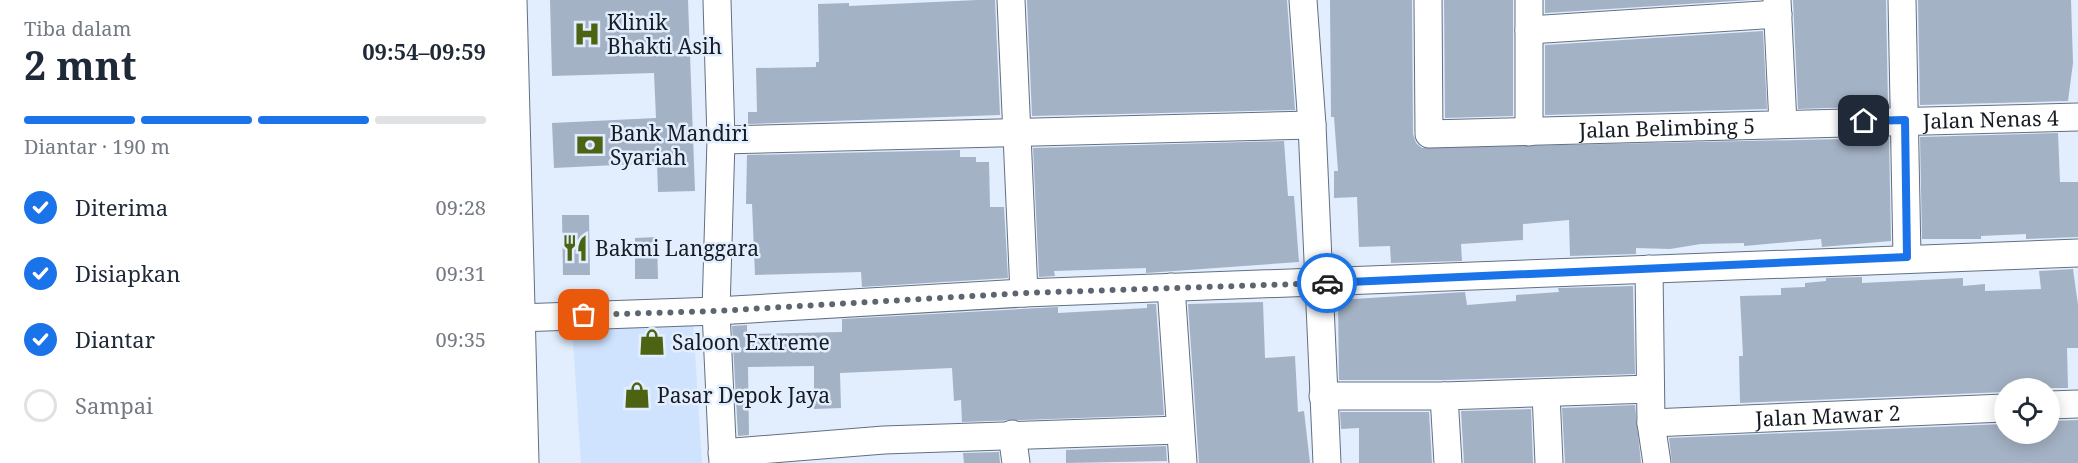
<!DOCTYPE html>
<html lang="id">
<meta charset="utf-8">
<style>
:root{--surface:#fff;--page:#f2f2f3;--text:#1f2937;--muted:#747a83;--line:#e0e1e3;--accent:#1a73e8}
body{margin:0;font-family:"Noto Serif",serif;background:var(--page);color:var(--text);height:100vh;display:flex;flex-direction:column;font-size:22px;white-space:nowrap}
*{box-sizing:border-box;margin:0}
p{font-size:20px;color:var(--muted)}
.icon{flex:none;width:33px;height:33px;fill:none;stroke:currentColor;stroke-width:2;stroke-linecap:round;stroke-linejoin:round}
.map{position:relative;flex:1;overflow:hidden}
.panel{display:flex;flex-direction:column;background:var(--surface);width:510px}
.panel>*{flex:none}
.controls{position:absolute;left:1484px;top:378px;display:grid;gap:12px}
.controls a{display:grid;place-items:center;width:66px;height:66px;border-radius:50%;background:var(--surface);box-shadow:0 3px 15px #0003;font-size:30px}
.pin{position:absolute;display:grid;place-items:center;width:51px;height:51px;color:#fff;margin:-26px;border-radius:12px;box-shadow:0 3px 9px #0006}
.courier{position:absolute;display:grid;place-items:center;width:60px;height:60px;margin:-30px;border:4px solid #1a73e8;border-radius:50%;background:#fff;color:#222;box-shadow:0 2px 8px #0007}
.headline em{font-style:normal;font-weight:700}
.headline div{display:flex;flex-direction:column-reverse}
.headline{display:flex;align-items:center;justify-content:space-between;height:102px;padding:0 24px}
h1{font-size:39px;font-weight:700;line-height:45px}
.bar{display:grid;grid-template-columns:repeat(4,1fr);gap:9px 6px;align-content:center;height:72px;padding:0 24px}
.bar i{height:8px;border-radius:4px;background:var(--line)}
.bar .current{background:var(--accent)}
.bar p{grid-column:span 4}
ol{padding:0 24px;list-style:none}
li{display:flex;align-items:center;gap:18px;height:66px}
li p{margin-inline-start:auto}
li .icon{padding:6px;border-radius:50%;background:var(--accent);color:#fff;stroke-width:4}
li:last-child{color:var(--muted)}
li i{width:33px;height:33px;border:3px solid var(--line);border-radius:50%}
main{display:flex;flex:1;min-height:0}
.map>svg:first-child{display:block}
.built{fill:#d0e3fe}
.building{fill:#a4b2c5}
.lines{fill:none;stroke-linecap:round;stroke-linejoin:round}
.minor-casing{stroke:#627081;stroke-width:29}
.highway-casing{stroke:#627081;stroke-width:35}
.minor{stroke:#fff;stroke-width:27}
.highway{stroke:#fff;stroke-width:33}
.done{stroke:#5d6670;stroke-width:6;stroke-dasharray:0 10.8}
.route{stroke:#1a73e8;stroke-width:8}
.labels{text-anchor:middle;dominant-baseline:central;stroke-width:5;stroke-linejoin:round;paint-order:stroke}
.poi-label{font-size:21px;fill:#161c23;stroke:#e2eefe;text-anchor:start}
.street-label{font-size:21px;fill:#161c23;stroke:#e2eefe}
</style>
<main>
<section class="panel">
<div class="headline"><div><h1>2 mnt</h1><p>Tiba dalam</p></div><em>09:54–09:59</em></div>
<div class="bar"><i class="current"></i><i class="current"></i><i class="current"></i><i></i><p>Diantar · 190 m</p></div>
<ol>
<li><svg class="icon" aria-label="check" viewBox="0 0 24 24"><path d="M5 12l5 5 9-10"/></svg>Diterima<p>09:28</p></li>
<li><svg class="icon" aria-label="check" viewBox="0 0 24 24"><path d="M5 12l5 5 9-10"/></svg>Disiapkan<p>09:31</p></li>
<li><svg class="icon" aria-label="check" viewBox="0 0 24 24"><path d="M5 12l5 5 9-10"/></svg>Diantar<p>09:35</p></li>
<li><i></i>Sampai</li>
</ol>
</section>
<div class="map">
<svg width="1568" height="463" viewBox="0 0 1568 463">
<rect width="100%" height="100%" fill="#e2eefe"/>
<path class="built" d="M183 319 192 463H71L62 327Z"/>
<path class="building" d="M40 0H178L185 191 148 192 147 163 44 168 42 123 146 118 144 73 42 76Z
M467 0H485L490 115 238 124V112H247L246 68 306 67V62H309L308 4 339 3V6Z
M517 0H777L785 110 522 116Z
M820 0H902L903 134 906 143 912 148 1379 138 1381 241 1312 247 1311 239 1234 246V243L1191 244 1160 249 1126 248V254L1060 256 1059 220 1013 224V240L951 244 952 261 881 263 880 246 849 247 847 197 824 198V171H828L824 117H821Z
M934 0H1003V116L935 118Z
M1035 0H1240L1035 13Z
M1283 0H1376L1378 106 1288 109Z
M1408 0H1561L1563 63 1558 101 1410 105Z
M1253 31 1257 109 1035 115V45Z
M1548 133 1550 182H1568V237L1516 239V234L1471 236V239H1412L1410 137Z
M774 141 778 196H784L789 262 636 273V268L544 271 545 276 529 277 523 148Z
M450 150V157H466V162H479L480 207H494L498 278 352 287 351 272 245 275 242 204H236L237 155Z
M52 215H79L80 275H53Z
M147 237 148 279H125V238Z
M1563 269 1568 305V348H1557L1558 388H1494V392L1230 403 1229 356H1233L1230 296 1271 295V288L1295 287V283L1316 281V278L1352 277V283L1453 278V286L1475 284V291L1531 289 1529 271Z
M1123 286 1125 374 934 380H829L828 300 955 292 957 305 1006 301V295L1049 292 1048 288Z
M753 302 755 358 785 356 788 412 794 411 800 463H689L678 304Z
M637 304H646L654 415 452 422 451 400 444 401 442 368 330 373 331 408 304 409V366L238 367 239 435 228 436 222 326 237 325V334L332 332V319L548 307V313L637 308Z
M1125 405 1131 463H1055L1052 408Z
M1021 409 1023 463H954L951 411Z
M830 412H919L922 463H849V428L831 429Z
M1568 420V463H1162L1159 438 1494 424V434H1539V421Z
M656 446 657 461 556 463V450Z
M489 452 490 463H454L453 453Z"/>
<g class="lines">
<defs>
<g id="minor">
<path d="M207 0 211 140 206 311 213 463"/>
<path d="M501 0 514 293"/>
<path d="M793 0 802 125 817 463"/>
<path id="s1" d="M918 0 919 134 1568 117"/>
<path d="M1019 0V132"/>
<path d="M1267 0 1273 124"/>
<path d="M1392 0 1397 257"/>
<path d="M1019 30 1268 14"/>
<path d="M211 140 802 125"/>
<path d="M1139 269 1141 423 1147 463"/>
<path d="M661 287 673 463"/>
<path d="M8 318 206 311 514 293 1568 253"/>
<path d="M1036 393 1039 463"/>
<path d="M813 396H934L1140 389"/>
<path d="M934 396 938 463"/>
<path d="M1539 405 1568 404"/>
<path id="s2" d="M1141 423 1494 408"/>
<path d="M502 434 506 463"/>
<path d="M212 453 374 440 669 430"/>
</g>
<path id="highway" d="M0 0 12 463"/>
</defs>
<use href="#minor" class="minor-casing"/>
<use href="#highway" class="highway-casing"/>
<use href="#minor" class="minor"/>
<use href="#highway" class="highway"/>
</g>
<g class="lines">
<path class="done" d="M74 315 206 311 514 293 817 283"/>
<path class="route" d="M817 283 1397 257 1395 120 1354 121"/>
</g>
<defs>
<symbol id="hospital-bare" viewBox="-9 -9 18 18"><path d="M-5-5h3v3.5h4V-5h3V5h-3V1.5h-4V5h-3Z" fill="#4b6313" stroke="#e2eefe" stroke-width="2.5" paint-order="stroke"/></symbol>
<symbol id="bank-bare" viewBox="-9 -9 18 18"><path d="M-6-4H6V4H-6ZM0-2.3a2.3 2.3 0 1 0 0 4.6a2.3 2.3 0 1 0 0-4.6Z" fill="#4b6313" stroke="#e2eefe" stroke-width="2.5" paint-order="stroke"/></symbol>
<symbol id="restaurant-bare" viewBox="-9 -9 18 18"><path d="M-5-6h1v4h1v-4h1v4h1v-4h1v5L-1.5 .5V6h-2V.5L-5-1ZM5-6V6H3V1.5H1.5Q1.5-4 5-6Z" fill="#4b6313" stroke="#e2eefe" stroke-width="2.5" paint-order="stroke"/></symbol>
<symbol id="shop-bare" viewBox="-9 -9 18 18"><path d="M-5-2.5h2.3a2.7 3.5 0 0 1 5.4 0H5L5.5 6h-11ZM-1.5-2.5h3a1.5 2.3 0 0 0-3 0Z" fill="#4b6313" stroke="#e2eefe" stroke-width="2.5" paint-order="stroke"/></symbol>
</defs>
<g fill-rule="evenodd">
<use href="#hospital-bare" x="58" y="15" width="38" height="38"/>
<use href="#bank-bare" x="61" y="126" width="38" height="38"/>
<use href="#restaurant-bare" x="46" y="229" width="38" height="38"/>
<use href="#shop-bare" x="123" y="323" width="38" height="38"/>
<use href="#shop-bare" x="108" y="376" width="38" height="38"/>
</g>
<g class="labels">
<g class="poi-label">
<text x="97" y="22">Klinik<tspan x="97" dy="24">Bhakti Asih</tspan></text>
<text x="100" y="133">Bank Mandiri<tspan x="100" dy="24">Syariah</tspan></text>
<text x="85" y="248">Bakmi Langgara</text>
<text x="162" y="342">Saloon Extreme</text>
<text x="147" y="395">Pasar Depok Jaya</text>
</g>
<g class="street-label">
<text stroke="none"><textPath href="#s1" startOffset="696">Jalan Nenas 4</textPath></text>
<text stroke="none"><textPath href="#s1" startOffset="372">Jalan Belimbing 5</textPath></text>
<text stroke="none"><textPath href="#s2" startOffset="177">Jalan Mawar 2</textPath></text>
</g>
</g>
</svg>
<div class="controls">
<a><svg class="icon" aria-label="locate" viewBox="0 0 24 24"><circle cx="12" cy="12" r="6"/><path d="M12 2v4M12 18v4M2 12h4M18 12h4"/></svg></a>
</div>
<div class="pin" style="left:74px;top:315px;background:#ea580c"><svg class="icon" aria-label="bag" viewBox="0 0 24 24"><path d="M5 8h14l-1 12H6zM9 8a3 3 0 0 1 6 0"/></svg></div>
<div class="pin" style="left:1354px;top:121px;background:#1f2937"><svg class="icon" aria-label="home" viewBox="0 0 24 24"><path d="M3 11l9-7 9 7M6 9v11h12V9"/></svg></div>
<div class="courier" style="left:817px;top:283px"><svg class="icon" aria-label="car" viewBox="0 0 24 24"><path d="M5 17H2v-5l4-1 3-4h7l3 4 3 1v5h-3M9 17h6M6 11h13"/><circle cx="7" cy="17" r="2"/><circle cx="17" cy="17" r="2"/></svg></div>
</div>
</main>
